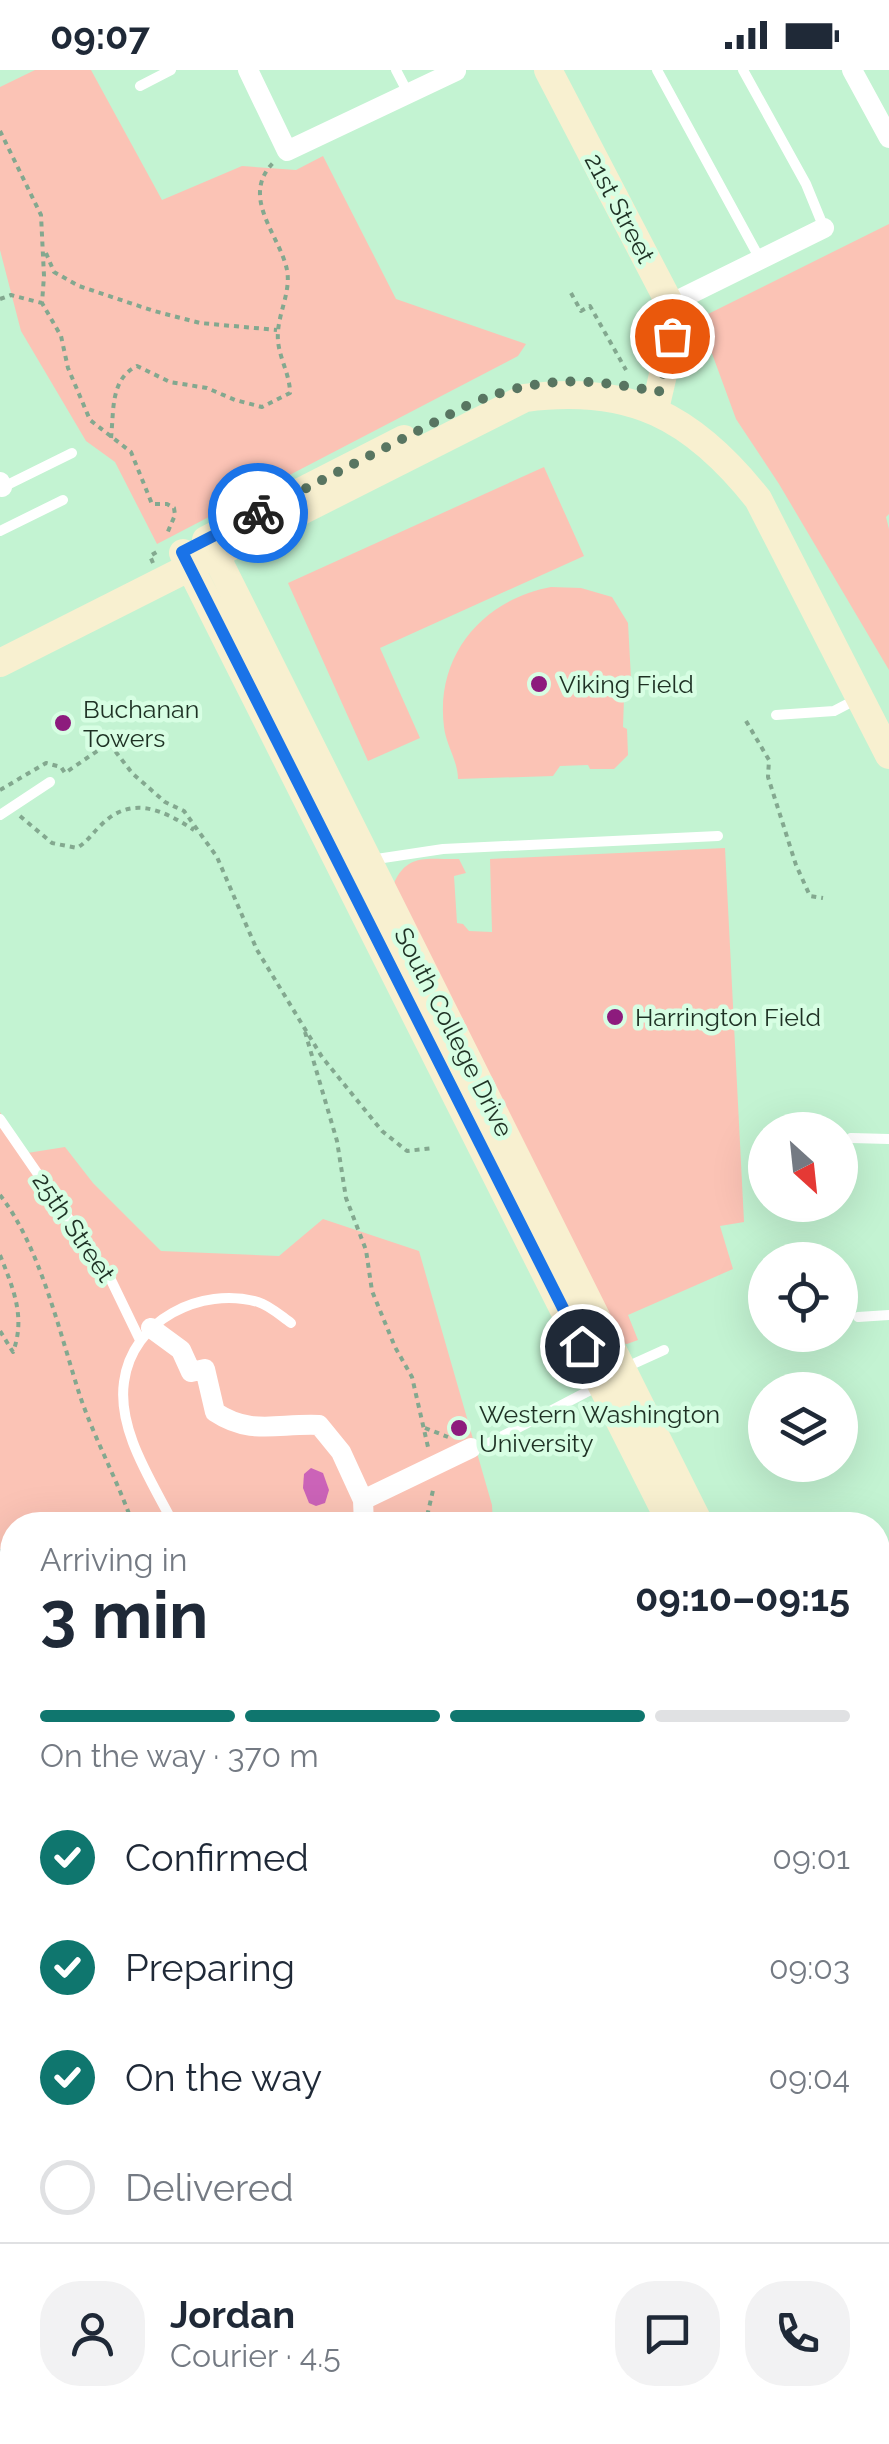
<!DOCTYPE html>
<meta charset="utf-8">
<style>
:root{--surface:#fff;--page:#f2f2f3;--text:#1f2937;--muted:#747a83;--line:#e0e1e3;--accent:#0f766e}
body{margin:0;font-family:Raleway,sans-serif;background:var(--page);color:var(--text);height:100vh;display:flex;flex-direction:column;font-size:38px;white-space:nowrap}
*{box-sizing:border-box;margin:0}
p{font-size:32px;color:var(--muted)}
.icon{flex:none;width:55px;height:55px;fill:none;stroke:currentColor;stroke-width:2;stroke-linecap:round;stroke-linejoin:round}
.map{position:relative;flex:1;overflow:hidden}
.drawer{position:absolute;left:0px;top:1442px;width:890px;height:932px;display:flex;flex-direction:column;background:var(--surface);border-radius:40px 40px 0 0;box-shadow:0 10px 40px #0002}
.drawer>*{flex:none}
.needle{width:65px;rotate:153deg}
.tools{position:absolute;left:748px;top:1042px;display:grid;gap:20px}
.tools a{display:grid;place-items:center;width:110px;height:110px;border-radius:50%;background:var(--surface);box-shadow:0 10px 40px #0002;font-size:50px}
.pin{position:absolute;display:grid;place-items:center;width:85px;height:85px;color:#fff;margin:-42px;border:5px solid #fff;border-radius:50%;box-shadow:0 2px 10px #0007}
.courier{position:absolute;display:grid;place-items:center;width:100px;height:100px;margin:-50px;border:8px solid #1a73e8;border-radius:50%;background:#fff;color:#222;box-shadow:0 2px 12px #0007}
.headline em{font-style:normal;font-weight:700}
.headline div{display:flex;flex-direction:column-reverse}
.headline{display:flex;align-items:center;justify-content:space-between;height:170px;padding:0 40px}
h1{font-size:65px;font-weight:700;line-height:75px}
.bar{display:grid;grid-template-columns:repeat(4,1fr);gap:15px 10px;align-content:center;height:120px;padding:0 40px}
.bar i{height:12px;border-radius:8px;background:var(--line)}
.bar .active{background:var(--accent)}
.bar p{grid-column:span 4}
.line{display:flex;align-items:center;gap:25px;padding:0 40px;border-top:2px solid var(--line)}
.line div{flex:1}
.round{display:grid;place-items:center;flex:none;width:105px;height:105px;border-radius:40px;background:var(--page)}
ol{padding:0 40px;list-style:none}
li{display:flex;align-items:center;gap:30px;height:110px}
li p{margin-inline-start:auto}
li .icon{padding:10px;border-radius:50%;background:var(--accent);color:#fff;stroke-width:4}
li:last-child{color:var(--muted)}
li i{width:55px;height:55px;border:5px solid var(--line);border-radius:50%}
.status{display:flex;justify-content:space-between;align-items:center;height:70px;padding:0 50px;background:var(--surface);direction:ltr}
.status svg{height:28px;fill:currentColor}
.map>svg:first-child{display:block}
.green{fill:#fbc3b5}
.water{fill:#cb63b8}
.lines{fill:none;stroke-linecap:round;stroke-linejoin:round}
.path{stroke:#83a88f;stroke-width:4;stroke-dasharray:5 5;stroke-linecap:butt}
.lane{stroke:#fff;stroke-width:10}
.street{stroke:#fff;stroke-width:20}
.secondary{stroke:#f8f0d0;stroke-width:28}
.done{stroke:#587561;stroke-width:10;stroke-dasharray:0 18}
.route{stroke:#1a73e8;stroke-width:12}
.poi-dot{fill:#8d1b7d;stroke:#d7fee3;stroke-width:4}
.labels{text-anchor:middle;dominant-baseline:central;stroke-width:9;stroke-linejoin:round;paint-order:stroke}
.street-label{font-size:25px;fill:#1e3124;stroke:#d7fee3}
.poi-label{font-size:25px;fill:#1e3124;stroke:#d7fee3;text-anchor:start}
</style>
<div class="status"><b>09:07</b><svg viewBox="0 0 49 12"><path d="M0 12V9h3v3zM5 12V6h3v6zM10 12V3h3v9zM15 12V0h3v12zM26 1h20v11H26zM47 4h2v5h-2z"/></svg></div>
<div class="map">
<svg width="889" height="2374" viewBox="0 0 889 2374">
<rect width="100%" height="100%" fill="#c3f3d2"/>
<path class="green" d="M35 0H91L162 130 242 96 296 100 323 86 396 229 526 274 518 286 157 474 115 392 86 371 21 261 0 180V17Z
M889 154V444L886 447 889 459V600L779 414 736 349 710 278 704 246Z
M544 397 584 486 380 578 420 668 368 691 288 513Z
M551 517 581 518 612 527 628 553 632 627 624 628 623 657 627 659 628 685 614 699H590L588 695 560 696 553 706 458 709C458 691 446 675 444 657 435 586 482 530 551 517Z
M725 778 744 1152 720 1156 733 1199 628 1245 638 1270 627 1274 623 1273 394 813C408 782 429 790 459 789L466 803 454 806 457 853 463 854 469 861 492 862 490 789Z
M0 1042 21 1084 65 1077 93 1113 161 1181 279 1186 323 1149 419 1181 492 1435 493 1455H12V2362H467L472 2374H0Z
M889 1672V1750L878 1770V1678Z
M889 1858V1920H878V1859Z
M889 2328V2374H860L861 2363 878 2362V2329Z
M685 2363H844V2374H688Z"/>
<path class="water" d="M311 1398 323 1403 329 1420 325 1433 316 1436 309 1433 303 1418 304 1404Z"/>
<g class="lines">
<path class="path" d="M0 61 41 145 44 206 42 233 61 266 68 298 90 350 131 382 152 434H167L174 438 175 445 166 466
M46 183 54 202 79 216 154 241 200 253 277 260
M571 223 581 241 590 236 626 300
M0 229 11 225 42 233
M111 368C114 341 110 309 137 296L170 312 207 318 235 330 262 337 290 323C290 302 276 284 278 262 279 242 291 221 287 200 280 165 238 126 275 91
M153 493 150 486 160 480
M746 651 769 690 768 707 796 795 810 826 823 828
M0 720 46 693 61 697 65 703 109 673 132 703 165 732 184 741 217 787 257 880 322 987 382 1061 407 1081 433 1078
M20 746 52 773 77 778C88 771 91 765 100 756 131 724 163 740 194 760
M305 962 337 1071 346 1128 366 1180 372 1221 395 1277 412 1307 428 1377
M0 1125C40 1176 60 1264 80 1326 95 1370 118 1411 133 1455
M0 1185C13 1218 26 1247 13 1282L0 1261
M425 1358 448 1367
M321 1455 337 1448 344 1449
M425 1455 434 1416
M0 1479 10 1612 6 1652 12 1744
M0 1755 12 1759
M879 1783 889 1765
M12 1793V1870
M878 1968H885
M878 2037H887
M878 2099H889
M878 2165 889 2164
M12 2192C2 2207 5 2233 12 2248
M878 2264 889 2263
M878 2326 889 2325
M71 2362 73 2374
M227 2362 231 2374
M388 2362 391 2374
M442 2362 447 2374
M682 2362 685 2374
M388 2364H405L423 2374
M662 2368 674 2362"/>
<path class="lane" d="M396 0 408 23
M657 0 760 189
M743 0 806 114 824 158
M140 16 171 0
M1 418 72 383
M0 461 63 430
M776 645 834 641 859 628
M0 745 50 712
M370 790 443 779 718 766
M0 1049 111 1210 140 1270
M851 1068 889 1069
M858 1247 889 1245
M622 1299 664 1280
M471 1378 489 1373 600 1315
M174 1455C153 1413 117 1361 124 1312 132 1250 201 1216 258 1232 269 1235 281 1246 291 1253"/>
<path class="street" d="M248 0 287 81 456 1
M852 0 889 68
M670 234 824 158
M0 412 2 417
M151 1258 181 1280 191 1302 205 1299 215 1342C251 1366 278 1353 319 1355L341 1382 363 1430
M364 1455 363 1430 471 1378
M878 1800 889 1799
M878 1925 889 1924
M483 2362 489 2374
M851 2362 852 2374"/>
<path class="secondary" d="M548 0 670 234 672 266 655 339
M206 470 404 369
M209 472 700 1455
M183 483 672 1455
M0 593 525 328C631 314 693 347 758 429L889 685
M878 1650 889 1645"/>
</g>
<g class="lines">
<path class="done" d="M258 443 474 332C545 305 586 308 659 322L672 266"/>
<path class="route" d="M258 443 182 482 582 1276"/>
</g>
<g class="poi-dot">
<circle cx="539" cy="614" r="10"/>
<circle cx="63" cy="653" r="10"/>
<circle cx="615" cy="947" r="10"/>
<circle cx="459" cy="1358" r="10"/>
</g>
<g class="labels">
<g class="street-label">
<text transform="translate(620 138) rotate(62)">21st Street</text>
<text transform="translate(454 962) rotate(63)">South College Drive</text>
<text transform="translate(74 1157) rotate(56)">25th Street</text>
</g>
<g class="poi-label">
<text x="559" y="614">Viking Field</text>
<text x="83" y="639">Buchanan<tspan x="83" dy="29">Towers</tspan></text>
<text x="635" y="947">Harrington Field</text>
<text x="479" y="1344">Western Washington<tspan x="479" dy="29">University</tspan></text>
</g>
</g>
</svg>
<div class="tools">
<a><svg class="needle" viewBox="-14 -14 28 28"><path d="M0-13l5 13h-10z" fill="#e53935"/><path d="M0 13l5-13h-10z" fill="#747a83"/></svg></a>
<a><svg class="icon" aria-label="locate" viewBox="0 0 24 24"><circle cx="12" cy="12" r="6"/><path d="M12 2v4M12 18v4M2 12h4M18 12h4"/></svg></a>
<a><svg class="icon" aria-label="layers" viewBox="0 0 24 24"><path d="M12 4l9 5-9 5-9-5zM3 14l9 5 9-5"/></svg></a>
</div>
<div class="pin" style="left:672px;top:266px;background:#ea580c"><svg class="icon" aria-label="bag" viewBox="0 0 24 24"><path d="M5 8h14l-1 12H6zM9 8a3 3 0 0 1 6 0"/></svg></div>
<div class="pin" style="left:582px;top:1276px;background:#1f2937"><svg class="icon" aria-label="home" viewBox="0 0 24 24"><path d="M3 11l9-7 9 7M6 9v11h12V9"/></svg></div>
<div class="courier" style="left:258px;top:443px"><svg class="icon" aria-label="bike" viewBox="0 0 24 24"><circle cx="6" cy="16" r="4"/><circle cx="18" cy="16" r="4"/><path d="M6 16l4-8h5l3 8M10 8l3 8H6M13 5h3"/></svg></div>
<section class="drawer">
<div class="headline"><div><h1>3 min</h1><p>Arriving in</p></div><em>09:10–09:15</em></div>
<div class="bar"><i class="active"></i><i class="active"></i><i class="active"></i><i></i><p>On the way · 370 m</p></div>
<ol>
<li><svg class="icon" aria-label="check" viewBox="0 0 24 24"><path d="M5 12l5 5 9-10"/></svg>Confirmed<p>09:01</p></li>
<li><svg class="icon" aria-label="check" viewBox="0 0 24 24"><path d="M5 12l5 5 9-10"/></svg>Preparing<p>09:03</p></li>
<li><svg class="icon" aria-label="check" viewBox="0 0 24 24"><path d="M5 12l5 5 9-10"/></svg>On the way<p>09:04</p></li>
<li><i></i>Delivered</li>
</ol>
<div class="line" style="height:180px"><a class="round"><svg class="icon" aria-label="person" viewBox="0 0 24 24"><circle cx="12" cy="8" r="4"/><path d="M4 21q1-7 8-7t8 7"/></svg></a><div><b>Jordan</b><p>Courier · 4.5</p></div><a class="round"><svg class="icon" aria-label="chat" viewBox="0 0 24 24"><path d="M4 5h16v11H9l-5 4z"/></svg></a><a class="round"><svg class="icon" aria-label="phone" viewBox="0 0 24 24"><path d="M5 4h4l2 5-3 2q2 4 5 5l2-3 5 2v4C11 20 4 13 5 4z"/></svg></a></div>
</section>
</div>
